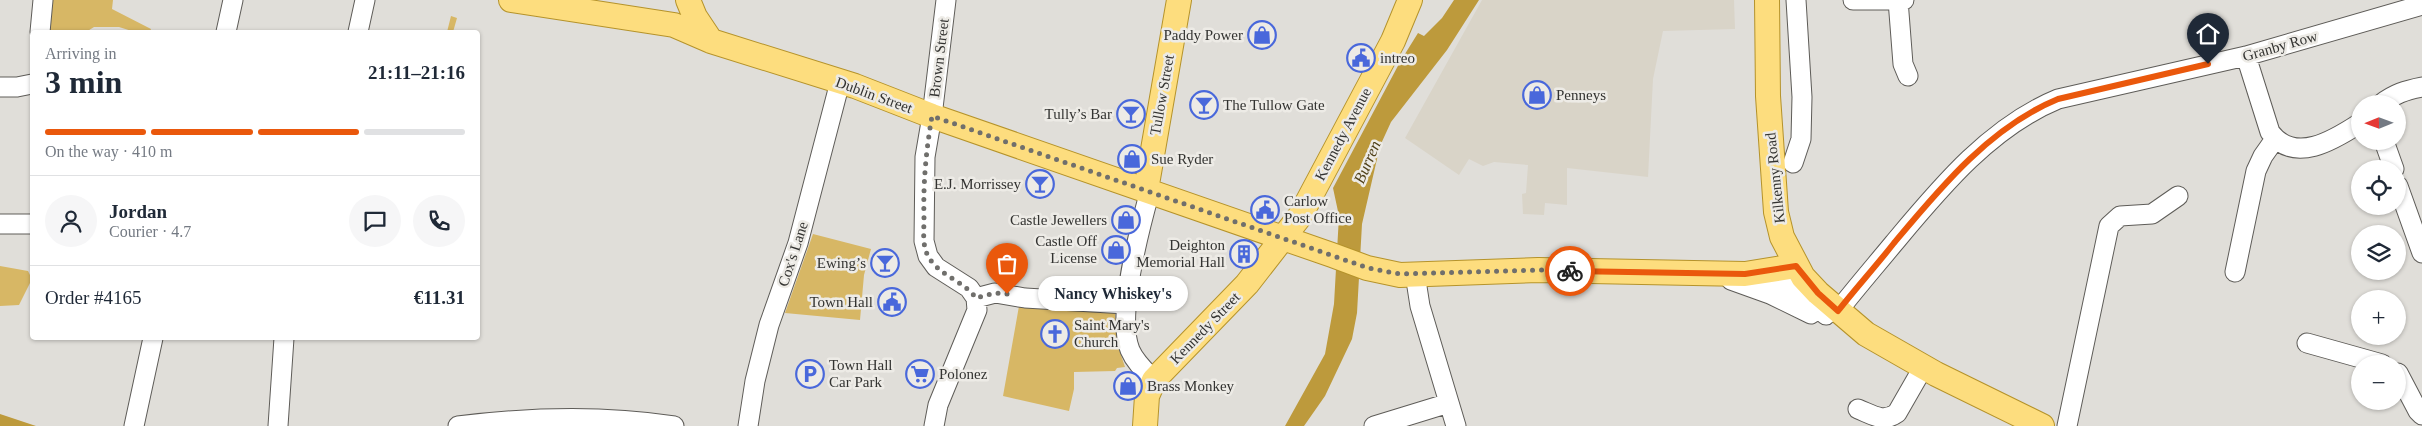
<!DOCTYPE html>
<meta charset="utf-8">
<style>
:root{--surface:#fff;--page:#f6f6f7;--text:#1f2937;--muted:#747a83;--line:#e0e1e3;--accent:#ea580c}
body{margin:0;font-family:Georgia,serif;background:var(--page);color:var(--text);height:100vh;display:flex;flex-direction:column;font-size:19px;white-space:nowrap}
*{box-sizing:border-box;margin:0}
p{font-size:16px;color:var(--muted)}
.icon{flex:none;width:28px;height:28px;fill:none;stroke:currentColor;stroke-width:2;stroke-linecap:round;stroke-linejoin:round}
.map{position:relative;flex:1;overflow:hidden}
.details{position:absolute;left:30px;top:30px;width:450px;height:310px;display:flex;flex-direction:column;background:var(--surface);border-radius:5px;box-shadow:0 1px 4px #0004}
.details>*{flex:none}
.needle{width:32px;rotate:269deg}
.tools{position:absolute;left:2351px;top:95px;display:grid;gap:10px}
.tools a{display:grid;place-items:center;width:55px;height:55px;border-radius:50%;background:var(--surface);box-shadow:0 1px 4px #0004;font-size:25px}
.pin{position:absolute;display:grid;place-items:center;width:42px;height:42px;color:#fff;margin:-51px -21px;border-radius:50% 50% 50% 0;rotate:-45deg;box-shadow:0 0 5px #0007}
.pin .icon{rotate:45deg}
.courier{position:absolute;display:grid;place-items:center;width:50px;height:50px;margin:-25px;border:4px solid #ea580c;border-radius:50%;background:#fff;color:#222;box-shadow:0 1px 6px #0007}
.bubble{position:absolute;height:35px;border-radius:18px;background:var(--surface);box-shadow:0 1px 4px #0004;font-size:16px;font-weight:700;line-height:35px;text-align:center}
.overview em{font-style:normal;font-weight:700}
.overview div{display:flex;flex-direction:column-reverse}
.overview{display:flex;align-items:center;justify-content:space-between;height:85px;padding:0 15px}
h1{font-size:32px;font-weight:700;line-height:38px}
.bar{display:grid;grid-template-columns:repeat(4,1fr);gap:8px 5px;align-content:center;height:60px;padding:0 15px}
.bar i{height:6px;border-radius:4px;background:var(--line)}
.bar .on{background:var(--accent)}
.bar p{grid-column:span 4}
.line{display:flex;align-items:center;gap:12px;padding:0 15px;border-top:1px solid var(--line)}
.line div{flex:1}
.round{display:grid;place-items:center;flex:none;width:52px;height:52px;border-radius:26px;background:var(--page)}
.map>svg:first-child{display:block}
.built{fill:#d9d4c8}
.green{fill:#d7b765}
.water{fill:#bd9a3c}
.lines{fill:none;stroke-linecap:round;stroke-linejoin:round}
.minor-casing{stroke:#5e5c58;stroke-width:21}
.major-casing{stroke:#b5932b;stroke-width:26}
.minor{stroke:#fff;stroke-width:19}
.major{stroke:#fddd7e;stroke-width:24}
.done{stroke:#706f6c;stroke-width:5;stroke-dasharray:0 9}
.route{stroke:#ea580c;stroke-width:6}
.labels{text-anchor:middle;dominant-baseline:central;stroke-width:5;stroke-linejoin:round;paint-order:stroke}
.poi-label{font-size:15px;fill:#333331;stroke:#edebe6;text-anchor:start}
.street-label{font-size:15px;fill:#333331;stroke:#edebe6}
.water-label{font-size:16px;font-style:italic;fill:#50411a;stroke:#edebe6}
</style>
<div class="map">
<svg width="2422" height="426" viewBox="0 0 2422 426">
<rect width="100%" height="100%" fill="#e0ded9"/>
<path class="built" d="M1482 0H1734L1735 29 1663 31 1653 79 1648 177 1567 168V205L1545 203 1544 215 1523 214 1522 194 1526 193 1528 165 1494 162 1483 166 1469 159 1459 175 1405 138Z"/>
<path class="green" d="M50 0H113L112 9 151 29 150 32H135L119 27H94L86 32H46Z
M451 16 457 18 453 32H447Z
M813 234 871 249 864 275 860 320 785 313Z
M0 266 28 271 32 279 19 305 0 306Z
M1019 306 1112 310 1115 313 1117 343 1125 367 1117 368 1115 371 1074 372V389L1069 411 1003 396Z"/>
<path class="water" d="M1454 0H1479L1447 50 1391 122 1380 146 1362 224 1357 313 1352 339 1325 396 1304 426H1285L1325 354 1334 304 1339 216 1333 188 1400 62 1418 33 1424 36 1442 18Z
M0 414 36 426H0Z"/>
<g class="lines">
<defs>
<path id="minor" d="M1853 0H1904
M1898 0 1903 64 1908 76
M40 32 43 0
M226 32 233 0
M358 32 365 0
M2246 56 2270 132C2294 165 2334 140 2360 123
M0 87H17L32 84
M2381 104C2394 94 2406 90 2422 87
M2384 141 2394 169
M1793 163 1801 139 1802 97 1796 0
M2398 186 2422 253
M1150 191C1140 227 1116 316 1130 350 1135 362 1145 371 1154 380
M0 224H32
M2235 272 2256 171 2263 156 2275 139
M1415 274 1420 306 1456 426
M1726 274 1731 280 1770 294 1811 314
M1754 274 1802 294 1826 315
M976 298 995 293 1025 298 1126 304
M1838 311C1856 288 1875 266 1894 243 1940 188 1990 127 2058 99L2246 56 2422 5
M2307 343 2382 364
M2398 373 2418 411 2422 415
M1858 409C1873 415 1883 423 1897 413L1924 366
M134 426 153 338
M278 426 284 338
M458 426C530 417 603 415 674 426
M748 426 755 381 769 325 798 243 840 82
M934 426 938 405 977 310 976 298 969 288 936 267 928 256 924 241 925 157 932 116 946 0
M1374 426 1449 403
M2067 426 2109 226 2120 216 2152 214 2178 196"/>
<path id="major" d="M511 0 674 25 711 41 855 86 932 116 1332 255 1367 268 1400 275 1538 270 1745 274 1796 266
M688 0 695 17 711 41
M1767 0 1768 96 1776 212 1782 237 1803 277 1818 293 1866 334 1936 374 2042 426
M1146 190 1179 0
M1145 426 1147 396 1154 380 1247 284 1300 216 1393 41 1410 0"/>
</defs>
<use href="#minor" class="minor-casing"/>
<use href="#major" class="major-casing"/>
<use href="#minor" class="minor"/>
<use href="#major" class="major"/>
</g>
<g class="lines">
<path class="done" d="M1007 294 995 293 976 298C964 281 938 275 928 256 922 245 924 231 924 218 923 183 926 151 932 116L1368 268 1400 274 1538 270 1570 271"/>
<path class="route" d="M1570 271 1745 274 1796 266 1818 293 1838 311C1856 288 1876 266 1894 243 1940 188 1990 127 2058 99L2208 64"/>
</g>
<defs>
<symbol id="shop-ring" viewBox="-11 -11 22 22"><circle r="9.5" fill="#edebe6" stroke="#4968db" stroke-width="1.5"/><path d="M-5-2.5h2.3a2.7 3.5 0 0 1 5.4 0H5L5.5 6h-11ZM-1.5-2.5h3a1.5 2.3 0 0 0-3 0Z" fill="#4968db"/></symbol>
<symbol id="civic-ring" viewBox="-11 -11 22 22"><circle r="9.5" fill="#edebe6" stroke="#4968db" stroke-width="1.5"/><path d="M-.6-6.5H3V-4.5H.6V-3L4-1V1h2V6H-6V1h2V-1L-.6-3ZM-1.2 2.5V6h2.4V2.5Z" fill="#4968db"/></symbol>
<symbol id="bar-ring" viewBox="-11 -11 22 22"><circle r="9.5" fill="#edebe6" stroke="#4968db" stroke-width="1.5"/><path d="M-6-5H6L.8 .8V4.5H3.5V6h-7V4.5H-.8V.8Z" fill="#4968db"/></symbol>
<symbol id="building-ring" viewBox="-11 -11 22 22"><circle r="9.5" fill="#edebe6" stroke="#4968db" stroke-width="1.5"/><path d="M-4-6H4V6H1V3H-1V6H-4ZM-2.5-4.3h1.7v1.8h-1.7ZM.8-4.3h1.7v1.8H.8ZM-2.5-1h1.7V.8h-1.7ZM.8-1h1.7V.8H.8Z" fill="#4968db"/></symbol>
<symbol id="church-ring" viewBox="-11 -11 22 22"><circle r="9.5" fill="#edebe6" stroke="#4968db" stroke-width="1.5"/><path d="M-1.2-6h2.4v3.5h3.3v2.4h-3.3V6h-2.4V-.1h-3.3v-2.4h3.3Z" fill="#4968db"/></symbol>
<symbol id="parking-ring" viewBox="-11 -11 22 22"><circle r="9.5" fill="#edebe6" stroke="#4968db" stroke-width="1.5"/><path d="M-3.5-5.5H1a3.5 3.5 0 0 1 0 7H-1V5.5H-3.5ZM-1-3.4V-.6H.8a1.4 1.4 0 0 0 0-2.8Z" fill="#4968db"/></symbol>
<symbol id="supermarket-ring" viewBox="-11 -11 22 22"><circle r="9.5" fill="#edebe6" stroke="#4968db" stroke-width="1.5"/><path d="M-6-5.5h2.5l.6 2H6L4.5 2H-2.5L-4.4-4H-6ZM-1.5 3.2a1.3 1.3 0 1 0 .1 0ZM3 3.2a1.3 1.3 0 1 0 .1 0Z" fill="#4968db"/></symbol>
</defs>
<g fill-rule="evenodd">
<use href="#shop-ring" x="1246" y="19" width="32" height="32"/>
<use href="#civic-ring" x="1345" y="42" width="32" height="32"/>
<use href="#shop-ring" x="1521" y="79" width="32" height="32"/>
<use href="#bar-ring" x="1188" y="89" width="32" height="32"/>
<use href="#bar-ring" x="1115" y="98" width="32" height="32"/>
<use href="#shop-ring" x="1116" y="143" width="32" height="32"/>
<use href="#bar-ring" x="1024" y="168" width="32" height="32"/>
<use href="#civic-ring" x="1249" y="194" width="32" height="32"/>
<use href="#shop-ring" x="1110" y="204" width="32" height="32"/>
<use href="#shop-ring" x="1100" y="234" width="32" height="32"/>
<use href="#building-ring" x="1228" y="238" width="32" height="32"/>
<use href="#bar-ring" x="869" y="247" width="32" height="32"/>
<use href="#civic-ring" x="876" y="286" width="32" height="32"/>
<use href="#church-ring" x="1039" y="318" width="32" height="32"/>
<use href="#parking-ring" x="794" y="358" width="32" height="32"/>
<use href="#supermarket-ring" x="904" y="358" width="32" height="32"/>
<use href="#shop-ring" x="1112" y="370" width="32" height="32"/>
</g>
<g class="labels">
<g class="poi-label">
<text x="1243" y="35" text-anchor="end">Paddy Power</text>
<text x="1380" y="58">intreo</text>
<text x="1556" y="95">Penneys</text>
<text x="1223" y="105">The Tullow Gate</text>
<text x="1112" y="114" text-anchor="end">Tully’s Bar</text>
<text x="1151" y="159">Sue Ryder</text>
<text x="1021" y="184" text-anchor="end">E.J. Morrissey</text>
<text x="1284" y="201">Carlow<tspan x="1284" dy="17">Post Office</tspan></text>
<text x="1107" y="220" text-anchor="end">Castle Jewellers</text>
<text x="1097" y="241" text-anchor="end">Castle Off<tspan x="1097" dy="17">License</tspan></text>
<text x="1225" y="245" text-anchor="end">Deighton<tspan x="1225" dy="17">Memorial Hall</tspan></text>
<text x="866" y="263" text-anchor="end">Ewing’s</text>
<text x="873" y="302" text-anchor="end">Town Hall</text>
<text x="1074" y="325">Saint Mary's<tspan x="1074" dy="17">Church</tspan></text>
<text x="829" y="365">Town Hall<tspan x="829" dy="17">Car Park</tspan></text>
<text x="939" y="374">Polonez</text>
<text x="1147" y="386">Brass Monkey</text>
</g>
<g class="street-label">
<text transform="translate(2280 46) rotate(-16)">Granby Row</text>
<text transform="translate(939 58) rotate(-83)">Brown Street</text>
<text transform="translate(874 95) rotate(20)">Dublin Street</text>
<text transform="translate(1162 95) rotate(-80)">Tullow Street</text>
<text transform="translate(1343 134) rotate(-62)">Kennedy Avenue</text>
<text transform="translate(1775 178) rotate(-96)">Kilkenny Road</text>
<text transform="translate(793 254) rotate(-72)">Cox's Lane</text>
<text transform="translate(1205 328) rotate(-46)">Kennedy Street</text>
</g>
<g class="water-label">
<text transform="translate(1367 162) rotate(-67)">Burren</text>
</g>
</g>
</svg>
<div class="tools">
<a><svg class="needle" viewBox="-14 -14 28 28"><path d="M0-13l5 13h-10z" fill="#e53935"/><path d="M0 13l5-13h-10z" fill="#747a83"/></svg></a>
<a><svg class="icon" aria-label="locate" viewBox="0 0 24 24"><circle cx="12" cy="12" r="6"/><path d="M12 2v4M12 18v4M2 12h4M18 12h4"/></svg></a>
<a><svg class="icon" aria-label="layers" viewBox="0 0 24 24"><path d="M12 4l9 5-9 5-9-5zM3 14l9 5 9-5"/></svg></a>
<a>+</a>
<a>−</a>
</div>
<div class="pin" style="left:1007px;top:294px;background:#ea580c"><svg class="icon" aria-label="bag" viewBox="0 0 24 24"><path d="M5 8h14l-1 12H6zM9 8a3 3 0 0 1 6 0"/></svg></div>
<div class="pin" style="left:2208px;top:64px;background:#1f2937"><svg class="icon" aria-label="home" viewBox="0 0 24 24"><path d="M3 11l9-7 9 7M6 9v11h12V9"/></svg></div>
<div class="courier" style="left:1570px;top:271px"><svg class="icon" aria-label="bike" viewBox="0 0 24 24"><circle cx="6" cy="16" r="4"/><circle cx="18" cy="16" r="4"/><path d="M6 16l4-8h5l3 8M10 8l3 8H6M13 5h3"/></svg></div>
<div class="bubble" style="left:1038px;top:276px;width:150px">Nancy Whiskey's</div>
<section class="details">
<div class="overview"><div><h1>3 min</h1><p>Arriving in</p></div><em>21:11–21:16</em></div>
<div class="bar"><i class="on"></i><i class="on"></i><i class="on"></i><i></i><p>On the way · 410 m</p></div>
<div class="line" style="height:90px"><a class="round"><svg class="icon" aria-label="person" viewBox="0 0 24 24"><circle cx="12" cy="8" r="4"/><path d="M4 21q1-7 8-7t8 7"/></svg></a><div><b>Jordan</b><p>Courier · 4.7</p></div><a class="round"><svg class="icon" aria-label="chat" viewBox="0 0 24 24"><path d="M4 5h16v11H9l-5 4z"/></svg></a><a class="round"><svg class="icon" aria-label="phone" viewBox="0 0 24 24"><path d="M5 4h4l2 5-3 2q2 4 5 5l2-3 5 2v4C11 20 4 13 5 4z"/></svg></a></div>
<div class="line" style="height:65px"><div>Order #4165</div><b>€11.31</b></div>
</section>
</div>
